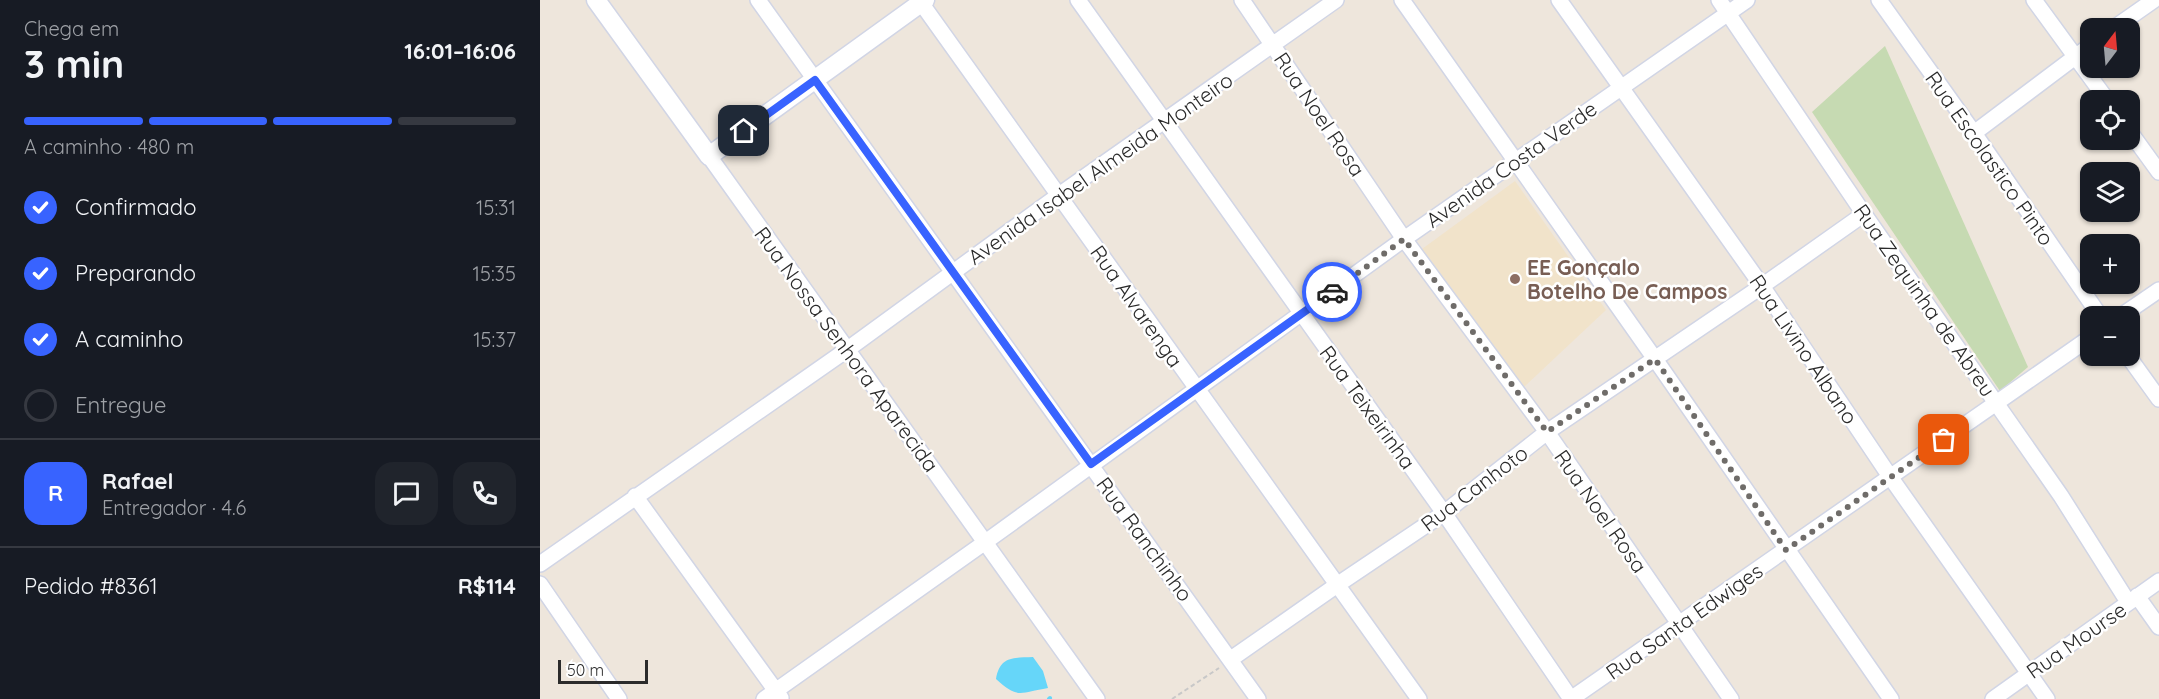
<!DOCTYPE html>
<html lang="pt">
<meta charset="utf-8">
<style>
:root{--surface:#171b24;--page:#20242c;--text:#f1f3f6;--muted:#9ea1a6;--line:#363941;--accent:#3863ff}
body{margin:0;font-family:Quicksand,sans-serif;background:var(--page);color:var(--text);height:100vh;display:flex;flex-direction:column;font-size:22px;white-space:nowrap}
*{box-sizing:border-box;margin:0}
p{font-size:20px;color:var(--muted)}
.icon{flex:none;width:33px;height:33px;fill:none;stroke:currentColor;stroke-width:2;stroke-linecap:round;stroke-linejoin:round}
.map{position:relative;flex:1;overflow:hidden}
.side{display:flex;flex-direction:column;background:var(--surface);width:540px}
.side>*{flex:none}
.needle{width:39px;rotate:16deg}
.tools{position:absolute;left:1540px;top:18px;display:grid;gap:12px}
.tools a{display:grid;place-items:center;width:60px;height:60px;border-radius:12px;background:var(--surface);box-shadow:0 2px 4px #0004;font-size:30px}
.scale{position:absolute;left:18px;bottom:15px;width:90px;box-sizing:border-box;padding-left:6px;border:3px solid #2b2b2b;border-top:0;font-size:16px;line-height:21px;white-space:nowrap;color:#2b2b2b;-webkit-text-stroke:4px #fff;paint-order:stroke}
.pin{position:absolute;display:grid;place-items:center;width:51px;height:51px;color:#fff;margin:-26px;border-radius:12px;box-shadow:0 3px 9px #0006}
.courier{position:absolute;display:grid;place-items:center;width:60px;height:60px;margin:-30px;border:4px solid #3863ff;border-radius:50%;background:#fff;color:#222;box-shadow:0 2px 8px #0007}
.headline em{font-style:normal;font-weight:700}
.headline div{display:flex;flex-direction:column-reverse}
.headline{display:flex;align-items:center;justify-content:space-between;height:102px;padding:0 24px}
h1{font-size:39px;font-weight:700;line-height:45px}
.bar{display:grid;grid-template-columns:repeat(4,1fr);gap:9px 6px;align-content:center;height:72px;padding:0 24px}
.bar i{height:8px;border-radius:4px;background:var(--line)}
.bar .on{background:var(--accent)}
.bar p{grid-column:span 4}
.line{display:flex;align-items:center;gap:15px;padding:0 24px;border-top:2px solid var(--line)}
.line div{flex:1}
.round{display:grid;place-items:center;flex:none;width:63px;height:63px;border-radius:18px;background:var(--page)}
ol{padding:0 24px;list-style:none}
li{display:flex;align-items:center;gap:18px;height:66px}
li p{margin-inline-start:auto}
li .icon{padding:6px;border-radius:50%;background:var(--accent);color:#fff;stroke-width:4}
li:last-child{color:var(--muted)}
li i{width:33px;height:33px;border:3px solid var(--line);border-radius:50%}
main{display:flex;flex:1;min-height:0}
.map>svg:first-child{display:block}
.education{fill:#f1e3ca}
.cemetery{fill:#c6dab2}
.water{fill:#66d6f9}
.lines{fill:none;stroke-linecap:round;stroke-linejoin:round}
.stream{stroke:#66d6f9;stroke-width:4}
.minor-casing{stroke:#d1d5e5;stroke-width:18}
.tertiary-casing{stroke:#d1d5e5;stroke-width:21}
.path{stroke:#c8c8c8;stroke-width:2;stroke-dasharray:4.5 3;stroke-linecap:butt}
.minor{stroke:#fff;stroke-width:15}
.tertiary{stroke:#fff;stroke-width:18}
.done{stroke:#6f6c69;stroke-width:6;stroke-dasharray:0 10.8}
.route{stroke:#3863ff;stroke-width:8}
.education-dot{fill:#8d6e63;stroke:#fff;stroke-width:2}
.labels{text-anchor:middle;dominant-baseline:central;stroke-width:5;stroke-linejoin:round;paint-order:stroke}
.street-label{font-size:21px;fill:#2b2b2b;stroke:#fff}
.education-label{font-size:21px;font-weight:bold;fill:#785e54;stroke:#fff;text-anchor:start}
</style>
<main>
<section class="side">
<div class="headline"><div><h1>3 min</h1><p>Chega em</p></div><em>16:01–16:06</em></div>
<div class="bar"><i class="on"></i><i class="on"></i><i class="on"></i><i></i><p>A caminho · 480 m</p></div>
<ol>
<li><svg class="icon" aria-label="check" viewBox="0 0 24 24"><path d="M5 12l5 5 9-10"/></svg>Confirmado<p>15:31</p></li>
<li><svg class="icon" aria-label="check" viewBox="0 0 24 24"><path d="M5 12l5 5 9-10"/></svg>Preparando<p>15:35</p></li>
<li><svg class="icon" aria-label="check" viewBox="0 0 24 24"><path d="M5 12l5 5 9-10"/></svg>A caminho<p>15:37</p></li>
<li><i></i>Entregue</li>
</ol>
<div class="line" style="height:108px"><b class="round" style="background:var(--accent);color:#fff">R</b><div><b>Rafael</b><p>Entregador · 4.6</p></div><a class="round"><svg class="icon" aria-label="chat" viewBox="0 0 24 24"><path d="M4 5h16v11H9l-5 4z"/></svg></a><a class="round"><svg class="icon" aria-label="phone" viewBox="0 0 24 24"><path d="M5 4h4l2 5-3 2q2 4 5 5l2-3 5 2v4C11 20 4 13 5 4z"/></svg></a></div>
<div class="line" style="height:78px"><div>Pedido #8361</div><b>R$114</b></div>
</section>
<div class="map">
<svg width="1619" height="699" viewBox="0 0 1619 699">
<rect width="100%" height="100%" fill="#eee6dc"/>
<path class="education" d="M975 181 1066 310 984 387 882 249Z"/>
<path class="cemetery" d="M1345 46 1488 367 1460 391 1272 112Z"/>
<path class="water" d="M493 657 503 671 508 688C479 693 478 699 456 679 460 656 473 658 493 657Z"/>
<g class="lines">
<path class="stream" d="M509 699 510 698"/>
<defs>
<path id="minor" d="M218 0 718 699
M379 0 879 699
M538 0 904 513 1031 699
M702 0 864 239 1007 432 1191 699
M862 0 1115 359 1351 699
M1019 0 1222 286 1351 478 1507 699
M1179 0 1324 214 1521 496 1588 602
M1339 0 1434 133 1560 316
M1494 0 1567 100
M1574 28 1614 0
M1590 132 1619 172
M1434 133 1551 45
M169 156 557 699
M1581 316 1619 290
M1588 356 1619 399
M95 496 241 698
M0 564 308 349 519 195 796 0
M0 584 79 699
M1597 596 1619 627
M691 659 797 585 904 513 1007 432 1222 286 1324 214
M224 699 444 543 864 239 1207 0
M1031 699 1551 337
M1453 699 1619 581"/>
<path id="tertiary" d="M56 0 169 156 385 0"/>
</defs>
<use href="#minor" class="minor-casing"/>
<use href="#tertiary" class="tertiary-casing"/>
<path class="path" d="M632 699 679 668"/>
<use href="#minor" class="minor"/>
<use href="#tertiary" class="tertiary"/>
</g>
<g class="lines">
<path class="done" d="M792 292 864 239 1007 432 1115 359 1246 550 1404 440"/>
<path class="route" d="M204 131 275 80 551 464 792 292"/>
</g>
<circle class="education-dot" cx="975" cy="279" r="6"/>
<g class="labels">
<g class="street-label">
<text transform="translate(780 114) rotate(56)">Rua Noel Rosa</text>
<text transform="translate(1450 158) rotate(55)">Rua Escolastico Pinto</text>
<text transform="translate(971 164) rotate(-35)">Avenida Costa Verde</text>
<text transform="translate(560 168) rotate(-35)">Avenida Isabel Almeida Monteiro</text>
<text transform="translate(1385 300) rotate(55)">Rua Zequinha de Abreu</text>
<text transform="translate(597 306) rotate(55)">Rua Alvarenga</text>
<text transform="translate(307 349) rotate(54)">Rua Nossa Senhora Aparecida</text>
<text transform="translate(1264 349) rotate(56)">Rua Livino Albano</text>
<text transform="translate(828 407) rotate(54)">Rua Teixeirinha</text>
<text transform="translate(934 488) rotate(-37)">Rua Canhoto</text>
<text transform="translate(1061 511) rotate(55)">Rua Noel Rosa</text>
<text transform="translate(605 539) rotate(54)">Rua Ranchinho</text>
<text transform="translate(1144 621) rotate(-35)">Rua Santa Edwiges</text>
<text transform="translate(1536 640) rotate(-35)">Rua Mourse</text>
</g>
<g class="education-label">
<text x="987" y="267">EE Gonçalo<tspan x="987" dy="24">Botelho De Campos</tspan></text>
</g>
</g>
</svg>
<div class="tools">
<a><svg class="needle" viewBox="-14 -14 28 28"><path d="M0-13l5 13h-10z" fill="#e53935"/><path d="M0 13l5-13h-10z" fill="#9ea1a6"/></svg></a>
<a><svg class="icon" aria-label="locate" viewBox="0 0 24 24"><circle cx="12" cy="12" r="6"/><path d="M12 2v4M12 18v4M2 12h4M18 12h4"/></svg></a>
<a><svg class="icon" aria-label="layers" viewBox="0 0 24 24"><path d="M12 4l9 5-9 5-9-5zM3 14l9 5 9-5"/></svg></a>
<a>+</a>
<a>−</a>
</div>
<div class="scale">50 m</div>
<div class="pin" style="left:1404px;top:440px;background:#ea580c"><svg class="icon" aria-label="bag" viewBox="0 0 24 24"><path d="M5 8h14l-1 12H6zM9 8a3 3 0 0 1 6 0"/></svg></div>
<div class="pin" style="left:204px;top:131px;background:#1f2937"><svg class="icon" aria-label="home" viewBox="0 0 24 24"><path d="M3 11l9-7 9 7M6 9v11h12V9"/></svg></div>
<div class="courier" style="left:792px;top:292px"><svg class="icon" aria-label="car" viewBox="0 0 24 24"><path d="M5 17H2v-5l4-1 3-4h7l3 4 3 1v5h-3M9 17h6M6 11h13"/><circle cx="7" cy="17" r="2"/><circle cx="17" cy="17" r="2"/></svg></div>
</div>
</main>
